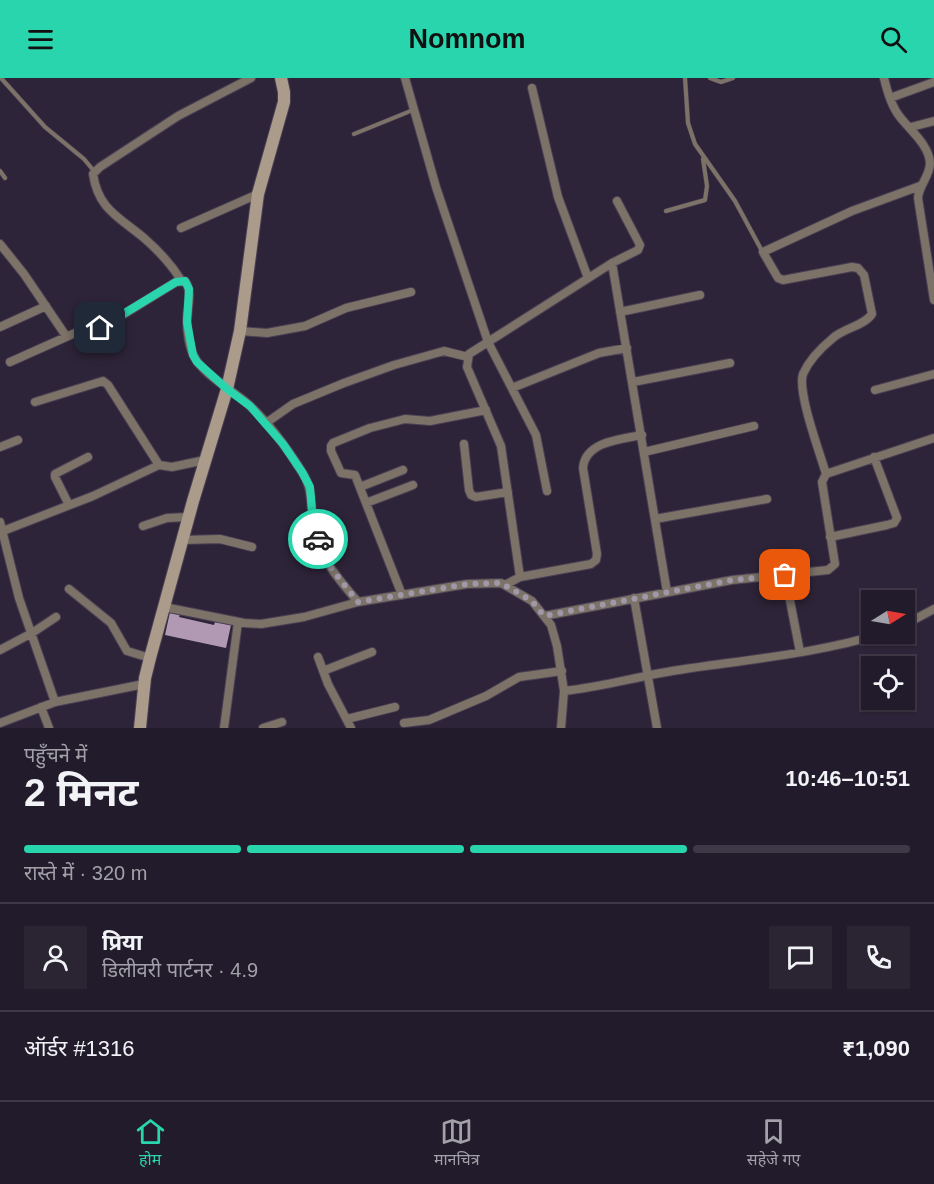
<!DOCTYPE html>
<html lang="hi">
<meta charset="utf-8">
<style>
:root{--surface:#221b2b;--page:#2a2433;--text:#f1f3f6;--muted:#a2a1a9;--line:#3f3947;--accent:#29d5ac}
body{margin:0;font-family:Arial,"Noto Sans Devanagari",sans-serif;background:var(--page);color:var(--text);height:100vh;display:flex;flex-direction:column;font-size:22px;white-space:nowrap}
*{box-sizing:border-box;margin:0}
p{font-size:20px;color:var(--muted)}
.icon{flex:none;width:33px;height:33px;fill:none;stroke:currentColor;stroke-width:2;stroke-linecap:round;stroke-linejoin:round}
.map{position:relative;height:650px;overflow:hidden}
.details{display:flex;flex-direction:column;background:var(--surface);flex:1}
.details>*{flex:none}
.needle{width:39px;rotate:79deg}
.buttons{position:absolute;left:861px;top:512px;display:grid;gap:12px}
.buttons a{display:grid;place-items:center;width:54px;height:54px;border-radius:0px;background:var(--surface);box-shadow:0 2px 4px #0004,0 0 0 2px var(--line);font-size:30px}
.pin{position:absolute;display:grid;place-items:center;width:51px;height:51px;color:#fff;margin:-26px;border-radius:12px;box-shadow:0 3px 9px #0006}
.courier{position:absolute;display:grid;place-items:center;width:60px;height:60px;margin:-30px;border:4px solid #29d5ac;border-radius:50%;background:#fff;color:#222;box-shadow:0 2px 8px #0007}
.summary em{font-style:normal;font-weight:700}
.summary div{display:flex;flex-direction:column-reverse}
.summary{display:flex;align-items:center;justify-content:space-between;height:102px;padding:0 24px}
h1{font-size:39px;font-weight:700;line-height:45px}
.bar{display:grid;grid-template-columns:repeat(4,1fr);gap:9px 6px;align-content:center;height:72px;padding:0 24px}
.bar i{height:8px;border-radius:4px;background:var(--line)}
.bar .active{background:var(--accent)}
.bar p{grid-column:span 4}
.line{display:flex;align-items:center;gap:15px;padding:0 24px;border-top:2px solid var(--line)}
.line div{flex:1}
.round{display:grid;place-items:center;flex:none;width:63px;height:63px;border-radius:0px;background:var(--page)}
header{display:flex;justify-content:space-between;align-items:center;height:78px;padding:0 24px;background:var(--accent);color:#111;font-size:27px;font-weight:700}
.tab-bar{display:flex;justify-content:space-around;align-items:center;height:84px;border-top:2px solid var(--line);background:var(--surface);font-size:16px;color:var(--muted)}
.tab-bar a{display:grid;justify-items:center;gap:3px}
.tab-bar .active{color:var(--accent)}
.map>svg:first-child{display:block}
.building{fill:#b299b3}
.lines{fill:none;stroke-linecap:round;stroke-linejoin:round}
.lane-casing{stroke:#4a4054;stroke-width:5}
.street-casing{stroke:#4a4054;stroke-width:10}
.secondary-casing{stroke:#4a4054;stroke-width:14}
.lane{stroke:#7c7267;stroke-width:4}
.street{stroke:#7c7267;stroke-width:8}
.secondary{stroke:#ab9b8a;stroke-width:12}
.done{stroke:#9f98a8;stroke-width:6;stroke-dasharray:0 10.8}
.route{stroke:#29d5ac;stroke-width:8}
</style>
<header><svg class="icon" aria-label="menu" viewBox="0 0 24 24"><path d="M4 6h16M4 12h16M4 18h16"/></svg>Nomnom<svg class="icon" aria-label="search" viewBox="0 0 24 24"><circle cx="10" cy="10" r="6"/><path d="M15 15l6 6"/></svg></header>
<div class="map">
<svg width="934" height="650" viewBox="0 0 934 650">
<rect width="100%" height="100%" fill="#2e2439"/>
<path class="building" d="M170 534 180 536 179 539 214 547 215 544 231 547 226 570 165 557Z"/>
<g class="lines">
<defs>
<path id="lane" d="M1 0 45 49 84 81 94 93
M685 0 688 45 695 66 735 123 762 173
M710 0 721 4 733 0
M354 56 413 32
M0 93 5 100
M666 133 705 122 707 108 703 81"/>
<path id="street" d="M405 0 436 109 488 264 536 357 547 413
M884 0C887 13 891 28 900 39 910 52 929 67 930 85 930 98 919 107 918 120L934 222
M532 10 558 119 588 200
M890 20 934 4
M911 49 934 43
M181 150 258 116
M0 166 24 196 66 258
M612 185 667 514
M181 202C171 186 159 173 144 160 119 139 98 131 93 96L100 89 178 38 251 0
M620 234 700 217
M0 249 46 228
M240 253 267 255 305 248 346 230 411 214
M10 284 84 251 91 248 103 249 176 204 185 203C193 213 187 230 187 243 187 253 189 269 194 278 202 296 234 313 248 326 269 345 287 370 302 394 314 412 310 431 314 451 320 480 339 502 358 524
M633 304 730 285
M512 310 599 275 627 270
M875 312 934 296
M35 324 103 303 108 307 159 387 172 389 205 382
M266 345 293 326 344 305 394 287 444 273 468 279
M464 366 469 412 471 417 476 419 508 414
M0 369 18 362
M644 374 754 348
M826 396C820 375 797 314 803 296 809 282 822 269 833 260 844 250 864 248 872 236L864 197 858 190 852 189 783 202 778 200 763 174 852 133 920 108
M360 409 403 392
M366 425 413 407
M69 427 55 399V396L88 379
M655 441 767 421
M0 444 19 520 55 624
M143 448 167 440 188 439
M3 453 93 418 159 387
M830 459 887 447 894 445 897 440 874 379
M182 462 220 461 252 469
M785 497 800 574
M520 499 501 368 467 289 469 276 488 264 612 185 638 172 640 167 617 123
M505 507 520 499 591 486 596 482 597 476 583 390C585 364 620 361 642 357
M69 511 111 545 127 573 150 580
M402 517 355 397 341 395 331 373V368L333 365 370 350 405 341 430 343 486 332
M634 520 657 650
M164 529 244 545 261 546 304 539 358 524 467 506 501 505 532 523 551 547 557 568 564 613 561 650
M544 538 732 502 828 492 835 486 822 404 826 396 934 360
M904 547 934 531
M0 572 32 555 56 539
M318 579 328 606 351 650
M323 593 372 574
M564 613C601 609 636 599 672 593 743 582 816 576 884 555
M41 629 49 650
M347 641 395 629
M0 645 55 624 144 606
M404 645 429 642 486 618 519 599 562 593
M224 650 238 544
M263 650 282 644"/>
<path id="secondary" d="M140 650 145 600 150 580 193 423 227 311 240 253 258 116 284 24V14L281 0"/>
</defs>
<use href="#lane" class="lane-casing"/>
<use href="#street" class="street-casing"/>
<use href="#secondary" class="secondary-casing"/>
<use href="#lane" class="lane"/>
<use href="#street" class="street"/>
<use href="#secondary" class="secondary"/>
</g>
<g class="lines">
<path class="done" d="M318 461 327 485 358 524 467 506 501 505 532 523 544 538 732 502 785 497"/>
<path class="route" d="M100 250 176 204 185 203 189 211 187 244 193 277 197 284 227 311 250 328 283 366 302 394 310 409 313 445 318 461"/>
</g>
</svg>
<div class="buttons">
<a><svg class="needle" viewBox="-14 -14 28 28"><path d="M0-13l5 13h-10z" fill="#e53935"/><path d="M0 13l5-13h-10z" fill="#a2a1a9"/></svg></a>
<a><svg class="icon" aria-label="locate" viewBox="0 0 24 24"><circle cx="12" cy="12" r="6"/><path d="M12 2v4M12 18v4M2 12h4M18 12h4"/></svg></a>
</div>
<div class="pin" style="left:785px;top:497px;background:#ea580c"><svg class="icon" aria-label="bag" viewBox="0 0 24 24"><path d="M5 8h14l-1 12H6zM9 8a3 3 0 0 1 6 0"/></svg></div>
<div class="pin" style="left:100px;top:250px;background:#1f2937"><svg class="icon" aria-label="home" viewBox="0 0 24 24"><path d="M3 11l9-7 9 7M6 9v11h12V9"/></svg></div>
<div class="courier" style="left:318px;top:461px"><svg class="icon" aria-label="car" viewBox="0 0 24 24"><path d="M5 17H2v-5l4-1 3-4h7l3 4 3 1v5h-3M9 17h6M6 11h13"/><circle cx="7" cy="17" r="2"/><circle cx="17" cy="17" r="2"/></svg></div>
</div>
<section class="details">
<div class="summary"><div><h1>2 मिनट</h1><p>पहुँचने में</p></div><em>10:46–10:51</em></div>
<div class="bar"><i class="active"></i><i class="active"></i><i class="active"></i><i></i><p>रास्ते में · 320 m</p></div>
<div class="line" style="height:108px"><a class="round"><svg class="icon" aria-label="person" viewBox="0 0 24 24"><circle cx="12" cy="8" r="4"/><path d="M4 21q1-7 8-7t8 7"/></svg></a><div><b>प्रिया</b><p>डिलीवरी पार्टनर · 4.9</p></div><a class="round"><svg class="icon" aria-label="chat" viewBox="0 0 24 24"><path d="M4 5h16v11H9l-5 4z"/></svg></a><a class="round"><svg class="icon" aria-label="phone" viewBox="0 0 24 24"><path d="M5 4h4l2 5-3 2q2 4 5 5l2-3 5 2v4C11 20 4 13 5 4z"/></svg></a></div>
<div class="line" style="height:78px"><div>ऑर्डर #1316</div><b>₹1,090</b></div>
</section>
<nav class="tab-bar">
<a class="active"><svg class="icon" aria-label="home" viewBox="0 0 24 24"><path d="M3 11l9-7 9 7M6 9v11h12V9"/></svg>होम</a>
<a><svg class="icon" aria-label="map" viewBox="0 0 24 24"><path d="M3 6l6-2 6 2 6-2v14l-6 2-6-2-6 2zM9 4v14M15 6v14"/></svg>मानचित्र</a>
<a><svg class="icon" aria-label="saved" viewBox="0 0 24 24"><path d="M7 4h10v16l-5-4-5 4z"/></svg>सहेजे गए</a>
</nav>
